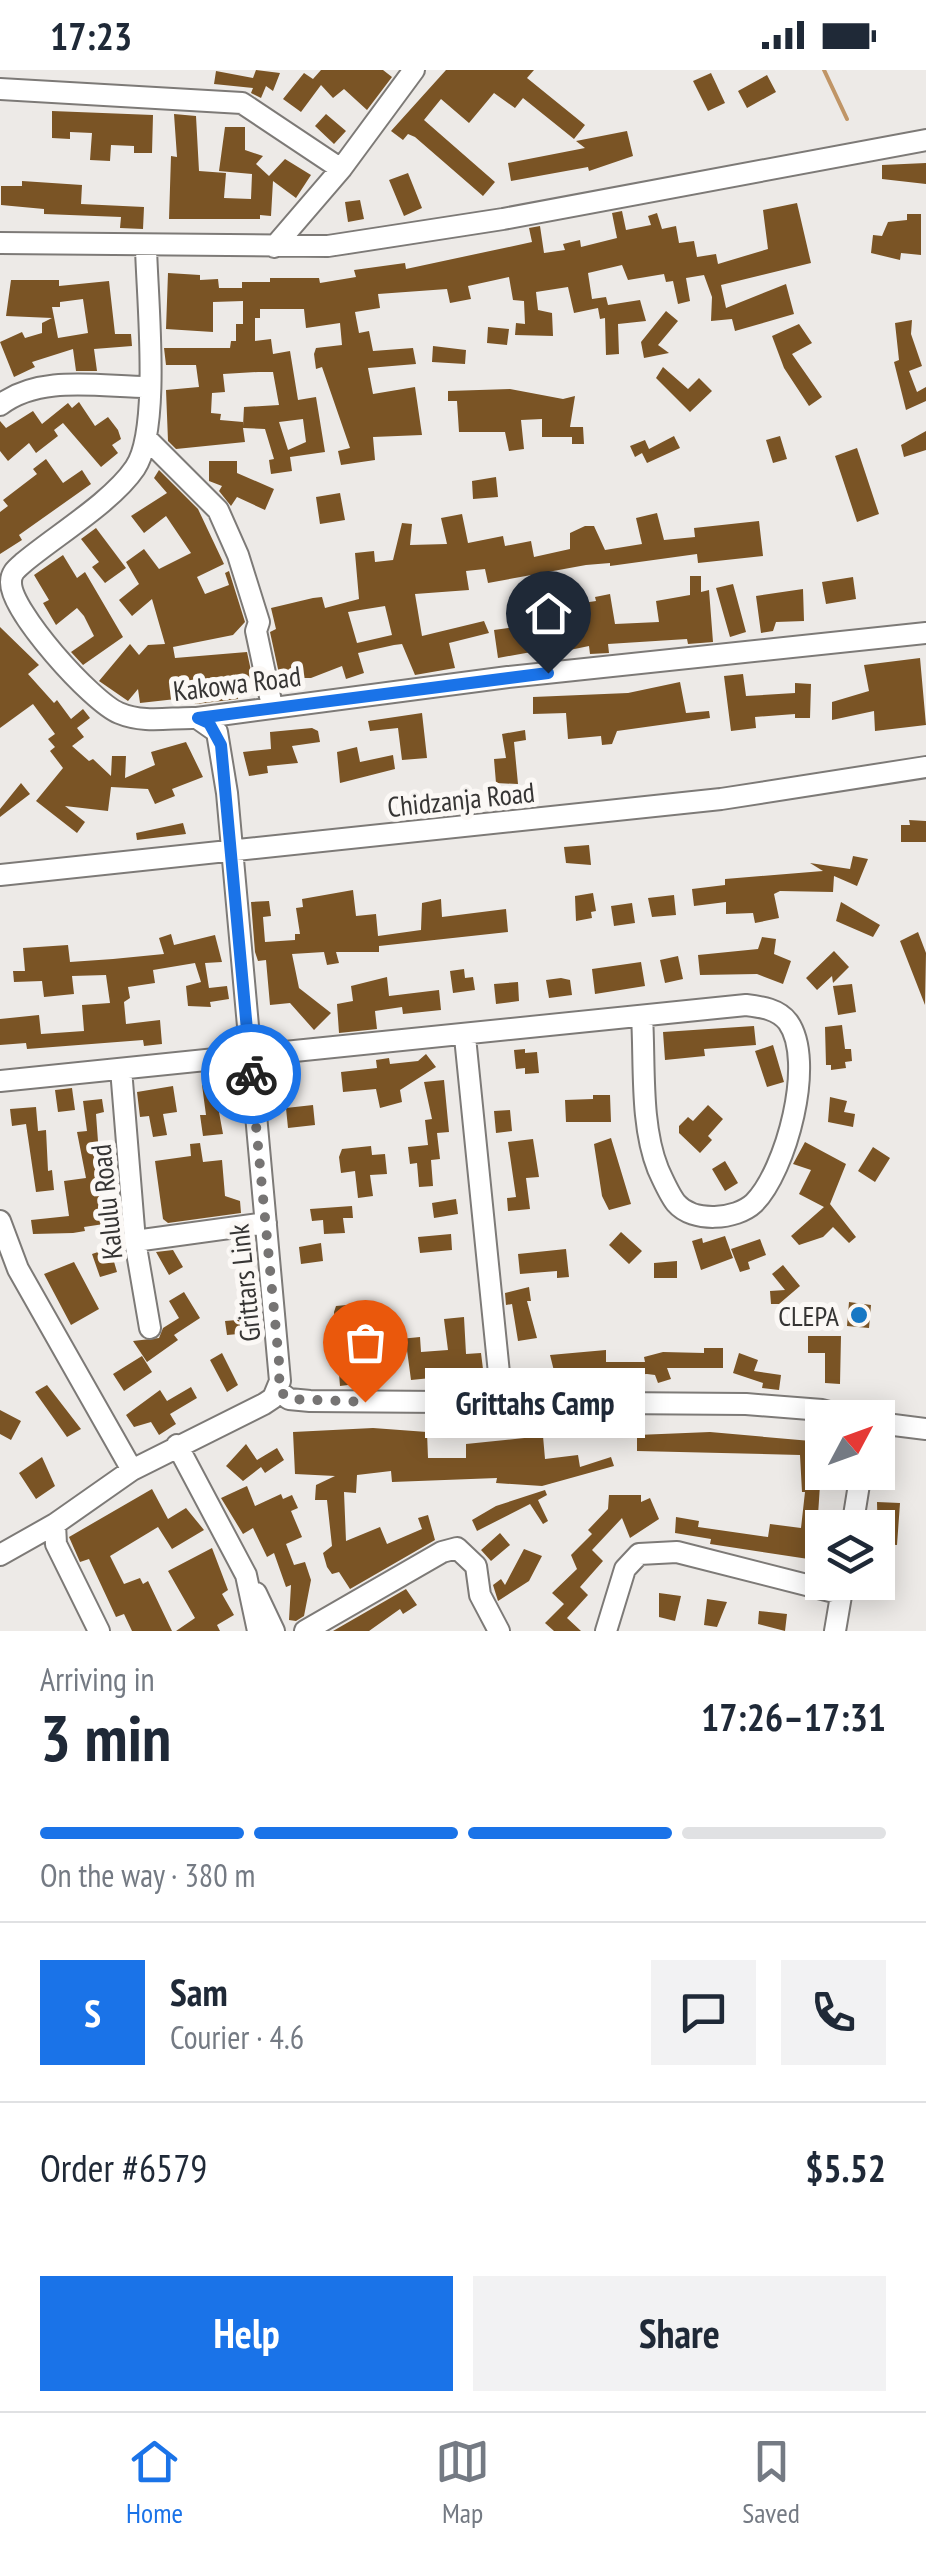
<!DOCTYPE html>
<meta charset="utf-8">
<style>
:root{--surface:#fff;--page:#f2f2f3;--text:#1f2937;--muted:#747a83;--line:#e0e1e3;--accent:#1a73e8}
body{margin:0;font-family:"PT Sans Narrow",sans-serif;background:var(--page);color:var(--text);height:100vh;display:flex;flex-direction:column;font-size:38px;white-space:nowrap}
*{box-sizing:border-box;margin:0}
p{font-size:32px;color:var(--muted)}
.icon{flex:none;width:55px;height:55px;fill:none;stroke:currentColor;stroke-width:2;stroke-linecap:round;stroke-linejoin:round}
.map{position:relative;height:1561px;overflow:hidden}
.details{display:flex;flex-direction:column;background:var(--surface);flex:1}
.details>*{flex:none}
.needle{width:65px;rotate:49deg}
.buttons{position:absolute;left:805px;top:1330px;display:grid;gap:20px}
.buttons a{display:grid;place-items:center;width:90px;height:90px;border-radius:0px;background:var(--surface);box-shadow:0 5px 25px #0003;font-size:50px}
.pin{position:absolute;display:grid;place-items:center;width:85px;height:85px;color:#fff;margin:-102px -42px;border-radius:50% 50% 50% 0;rotate:-45deg;box-shadow:0 0 10px #0007}
.pin .icon{rotate:45deg}
.courier{position:absolute;display:grid;place-items:center;width:100px;height:100px;margin:-50px;border:8px solid #1a73e8;border-radius:50%;background:#fff;color:#222;box-shadow:0 2px 12px #0007}
.bubble{position:absolute;height:70px;border-radius:0px;background:var(--surface);box-shadow:0 5px 25px #0003;font-size:32px;font-weight:600;line-height:70px;text-align:center}
.head em{font-style:normal;font-weight:600}
.head div{display:flex;flex-direction:column-reverse}
.head{display:flex;align-items:center;justify-content:space-between;height:170px;padding:0 40px}
h1{font-size:65px;font-weight:600;line-height:75px}
.bar{display:grid;grid-template-columns:repeat(4,1fr);gap:15px 10px;align-content:center;height:120px;padding:0 40px}
.bar i{height:12px;border-radius:8px;background:var(--line)}
.bar .current{background:var(--accent)}
.bar p{grid-column:span 4}
.line{display:flex;align-items:center;gap:25px;padding:0 40px;border-top:2px solid var(--line)}
.line div{flex:1}
.round{display:grid;place-items:center;flex:none;width:105px;height:105px;border-radius:0px;background:var(--page)}
.button{display:flex;gap:20px;margin-top:auto;padding:20px 40px}
.button a{flex:1;height:115px;border-radius:0px;background:var(--accent);color:#fff;font-size:40px;font-weight:600;line-height:115px;text-align:center}
.button a+a{background:var(--page);color:var(--text)}
.status{display:flex;justify-content:space-between;align-items:center;height:70px;padding:0 50px;background:var(--surface);direction:ltr}
.status svg{height:28px;fill:currentColor}
.menu{display:flex;justify-content:space-around;align-items:center;height:140px;border-top:2px solid var(--line);background:var(--surface);font-size:28px;color:var(--muted)}
.menu a{display:grid;justify-items:center;gap:5px}
.menu .current{color:var(--accent)}
.map>svg:first-child{display:block}
.lines{fill:none;stroke-linecap:round;stroke-linejoin:round}
.stream{stroke:#c09566;stroke-width:4}
.building{fill:#7a5425;fill-rule:evenodd}
.minor-casing{stroke:#7d7a77;stroke-width:24}
.minor{stroke:#fff;stroke-width:20}
.done{stroke:#767473;stroke-width:10;stroke-dasharray:0 18}
.route{stroke:#1a73e8;stroke-width:12}
.poi-dot{fill:#1778c4;stroke:#fbf8f5;stroke-width:4}
.labels{text-anchor:middle;dominant-baseline:central;stroke-width:10;stroke-linejoin:round;paint-order:stroke}
.street-label{font-size:28px;fill:#363534;stroke:#fbf8f5}
.poi-label{font-size:28px;fill:#363534;stroke:#fbf8f5;text-anchor:end}
</style>
<div class="status"><b>17:23</b><svg viewBox="0 0 49 12"><path d="M0 12V9h3v3zM5 12V6h3v6zM10 12V3h3v9zM15 12V0h3v12zM26 1h20v11H26zM47 4h2v5h-2z"/></svg></div>
<div class="map">
<svg width="926" height="1561" viewBox="0 0 926 1561">
<rect width="100%" height="100%" fill="#edeae7"/>
<g class="lines">
<path class="stream" d="M824 0 847 49"/>
</g>
<path class="building" d="M256 0 280 3 273 21 266 16 261 28 251 23 253 18 214 14 216 1 253 8Z
M321 0H383L392 7 367 40 344 19 333 28 321 15 301 42 283 29 304 3 313 9Z
M446 0H534L527 8 585 55 574 69 523 28 515 38 494 23 469 53 441 29 424 50 495 112 483 126 415 67 408 64 403 70 391 61Z
M711 3 725 33 708 41 693 11Z
M767 5 776 22 747 38 738 21Z
M52 41 153 45 152 83H134V76L111 75 110 91 90 90 92 63 70 62V69L52 68Z
M174 44 196 46 199 101 226 103 224 128 251 129 252 104 219 101 225 57H245V80L263 86 256 94 269 106 285 89 311 105 296 128 273 111 271 146 260 145V149H169L171 86 177 87Z
M326 44 346 61 334 74 315 56Z
M627 61 633 86 589 101 588 97 511 111 508 93 585 78 576 71Z
M926 93V114L882 109V95Z
M408 103 422 138 404 146 389 110Z
M22 111 82 115 81 134 144 137 143 159 120 158 121 147 44 144V139L1 135V116H22Z
M360 130 364 149 348 152 345 132Z
M797 133 811 193 721 215 726 238 786 214 794 244 735 261 732 249 711 251 712 227 704 205 686 208 690 231 678 234 673 211 666 212 664 204 628 210 622 195 588 203 592 229 606 227 608 235 640 230 646 251 618 254 619 284 606 285 605 248 600 249 598 238 574 243 568 217 536 222 538 240 552 243 553 266 515 265 516 253 525 254 524 231 513 230 509 207 468 216 471 229 450 233 447 219 378 224 380 238 355 242 359 263 369 261 373 281 413 278 416 294 368 298 373 324 415 317 422 365 373 367 375 390 341 395 338 381 350 378 322 297 316 299 314 284 316 278 342 275 340 253 306 258 304 239H260V248H255V271L271 269 273 284 290 281 298 330 316 327 325 382 290 387 292 401 271 404 269 390 274 389 265 359 243 358 245 372 176 379 168 371 166 320 199 317 196 295H166L164 278H230L231 271H236V254H243V231L213 232V262L166 259 168 203 200 205V210L218 209 219 218H242V212H270V208H319L320 213 356 207 354 200 405 193 406 199 532 172 529 158 540 156 544 183 565 180 563 174 580 170 581 177 617 168 612 143 622 141 626 160 651 155 648 146 657 143 662 159 676 156 679 173 694 171 697 187 716 184 718 194 768 179 763 140ZM258 302H273L279 335 244 337 243 356V352L220 350 221 344 211 343 212 323 225 322 223 304ZM303 349 306 372 288 380 279 352Z
M907 144H921V185L901 183 900 190 871 183 873 165 882 166 888 152 907 150Z
M11 210H59V216L109 211 115 264H131L132 276 94 279 97 301H76L73 279 32 292 35 297 14 307 0 272 22 262 25 268 42 263V253L52 248 6 246ZM83 229 88 263 58 268 52 237H60V232Z
M666 241 678 251 658 275 669 283 644 288 641 272Z
M912 250 911 264 922 296 909 301 917 322 926 317V331L906 340 894 292 899 290 895 253Z
M799 254 812 273 792 284 822 327 809 336 784 298 772 266Z
M488 257 509 259 507 275 487 273Z
M433 276 466 280 465 294 432 292Z
M663 297 688 319 699 308 712 321 690 342 656 308Z
M510 319 563 329 575 326 570 357H583L584 374H572V367H542V349L521 350 524 379 509 381 505 362H459L457 331H448V321Z
M79 332 95 356 108 347 118 360 121 369 112 375 118 383 101 397 63 353 54 360 58 366 36 383 29 373 8 391 0 381V351L6 358 33 341 42 354 68 333 72 338Z
M926 361V380L904 387 901 375Z
M674 366 680 378 647 393 642 383 635 387 630 376 645 370 649 379Z
M780 366 787 389 773 393 766 370Z
M857 378 879 444 857 452 835 386Z
M46 389 63 413 82 400 91 414 19 465 22 470 0 484V442L8 436 3 430 37 404 33 399Z
M209 391H237V403L274 419 265 440 237 427 231 436 219 421 222 416 209 411Z
M159 400 198 439 224 494 197 507 205 524 229 515 225 503 229 501 245 552 233 565 173 577 175 588 247 582 254 615 236 618 238 629 196 634H186L185 628 140 633 138 619 128 631 99 611 130 574 139 585 148 575 165 574 152 529 132 546 119 530 139 514 126 492 144 479 159 499 191 483 166 446 144 463 131 446 167 423 154 408Z
M496 407 498 427 473 429 472 411Z
M340 423 345 450 320 454 316 427Z
M657 443 664 470 695 467 694 458 759 451 763 486 698 493 697 484 610 496V493L586 495 488 513 485 499 466 501 469 520 415 524 422 566 484 551 489 563 449 573 455 598 415 605 402 574 394 575 358 583 364 603 346 609 342 596 311 608H292L294 620 283 622 270 562 276 559 271 538 313 528 322 527 325 538 359 529 355 483 374 481 375 492 393 490 402 453 412 454 410 475 447 474 441 448 462 444 468 473 503 466 505 476 531 471 534 487 570 479V463L585 456H594L605 480 642 474 636 448ZM385 536 392 565 357 573 348 542Z
M96 458 126 498 105 513 92 497 99 492 81 469Z
M63 485 77 508 85 502 123 567 83 595 71 582 94 566 84 546 77 538 56 555 43 533 49 530 34 505Z
M690 506H701V522L709 520 713 572 688 574 687 569 608 574 609 583 590 584 589 576 560 582 559 577 498 588 494 560 523 556 520 546 584 537 583 533 596 531 595 527 610 524 615 554 659 552 656 531 690 525Z
M853 507 856 529 826 534 822 512Z
M733 514 746 562 730 567 716 518Z
M803 519 804 551 776 552 773 561 761 563 756 526Z
M0 557 39 595 28 604 54 633 57 630 71 649 83 639 90 648 77 658 84 667 72 676 89 691 93 689 111 706 112 686H126L125 708 155 695 151 682 186 672 203 707 172 719 175 726 155 734 148 719 111 717 108 741 65 736 85 752 77 763 36 731 63 698 50 681 55 677 48 669 55 664 33 634 0 658Z
M920 588 926 655 875 661 874 641 832 650V632L869 621 864 595Z
M743 604 746 626 795 623V613L811 614 810 648H795V644L755 647 756 658 731 661 724 606Z
M680 612 686 643 709 641 710 648 617 661 612 674 602 675 601 666 568 669 566 643 533 644V627L628 623Z
M422 643 427 688 402 690 398 658 370 661 368 651Z
M312 658 318 661 320 672 292 676 298 693 267 696 268 703 249 706 243 682 271 679 270 662Z
M525 660 526 670 514 672 518 714 496 713 494 689 506 688 502 664Z
M357 677 360 692 393 685 395 699 340 713 337 682Z
M21 713 30 724 0 747V739Z
M909 750 926 751V772H901V755H910Z
M183 753 186 764 137 770 136 763Z
M589 775 591 795 566 793 564 777Z
M853 786 868 789 857 816 834 806 833 822 780 821 774 824 779 848 755 853 753 843 726 844V832L694 836 692 819 725 815V809L823 801 810 793 850 799Z
M353 820 356 846 376 844 378 866 421 860 422 833 441 829 442 847 506 839 508 862 379 876V882H336L339 893 327 895 324 882 292 884 299 918 331 943 314 960 290 933 270 935 266 890 258 891 255 882 251 832 269 831 271 846 263 847 265 872 295 870V864H300L296 838 303 837 302 829Z
M593 823 596 841 591 842 592 848 576 851 575 826Z
M674 825 676 845 652 847 648 828Z
M841 832 880 855 873 867 836 851Z
M632 833 635 853 614 856 611 836Z
M918 862 926 883 925 935 900 871Z
M171 864 174 875 215 865 222 892 205 893 209 918 227 916 229 929 210 932 211 937 188 936 186 916 201 912 195 893 153 900 155 913 128 917 130 928 124 932 126 954 160 950 162 974 144 976 143 970 27 979 26 973 0 975V949L39 945 41 964 84 961 82 935 110 933 106 905 72 906 74 924 44 927 42 911 14 912 13 901H25L23 878 68 875 70 892 113 889 164 884 159 868Z
M762 867 776 869 774 884 791 891 783 914 757 904 700 905 698 885 758 879Z
M834 881 849 897 833 913 832 906 817 920 806 908Z
M678 886 683 909 665 913 660 890Z
M641 892 645 916 595 924 592 899Z
M464 899 465 908 473 907 475 920 453 923 450 901Z
M387 907 389 926 439 920 441 940 403 944 402 937 375 941 377 959 339 963 337 934 353 931 351 916Z
M561 908 570 910 572 925 549 928 546 910Z
M518 912 519 931 496 934 494 914Z
M852 914 856 942 838 945 833 916Z
M842 955 845 979H851L852 991 845 992 846 998 831 1000V995H826L825 957Z
M754 956 756 975 704 979 705 986 665 990 663 962Z
M773 975 784 1012 767 1017 755 981Z
M525 979V983L537 982 539 1003 525 1004V998L516 999 514 980Z
M426 984 436 997 400 1020 402 1032 380 1038 376 1019 343 1022 341 1002 377 998 376 990 389 988 390 994 418 991Z
M444 1010 449 1062 437 1063 440 1089 431 1090 433 1116 419 1117 417 1093 410 1094 408 1077 428 1075 425 1050 432 1049 424 1012Z
M218 1014 225 1016 227 1030 217 1031 223 1064 203 1066 200 1045H206L202 1015Z
M173 1016 177 1042 163 1044 167 1065 153 1067 149 1046 140 1047 137 1022Z
M72 1018 75 1040 58 1042 55 1020Z
M593 1025H610L611 1052H566L565 1030 593 1029Z
M830 1027 847 1031 844 1042 855 1044 853 1057 828 1052Z
M102 1029 104 1042 96 1044 103 1140 115 1139 117 1152 84 1157 85 1161 73 1163 33 1164 31 1150 69 1146 64 1111 86 1108 77 1062 87 1061 83 1031Z
M313 1035 315 1055 288 1058 286 1038Z
M708 1035 723 1049 708 1066 712 1070 700 1083 679 1063V1056L688 1047 693 1051Z
M36 1037 38 1061 46 1060 48 1101 52 1100 54 1120 36 1122 26 1054 12 1056 10 1039Z
M510 1040 512 1061 496 1063 494 1041Z
M611 1068 631 1134 609 1140 602 1126 594 1074Z
M533 1069 539 1107 526 1108 530 1139 508 1141 507 1128 516 1127 508 1072Z
M805 1072 846 1094 830 1134 856 1167 849 1173 833 1157 823 1167 799 1175 791 1166 824 1137 799 1124 811 1100 793 1094Z
M200 1073 203 1092 222 1090 225 1126 240 1131 241 1143 168 1153 163 1149 155 1091 191 1086 190 1074Z
M371 1076 372 1085 385 1084 387 1104 370 1105 373 1126 358 1128 355 1101 341 1103 339 1087 342 1079Z
M873 1077 890 1088 875 1112 858 1101Z
M725 1091 738 1113 725 1121 712 1099Z
M456 1129 458 1144 434 1148 432 1133Z
M352 1136 353 1148H343L345 1163 324 1164 323 1150 312 1151 310 1139Z
M621 1162 642 1181 629 1194 609 1175Z
M451 1164 452 1180 420 1183 418 1167Z
M725 1166 733 1188 701 1200 692 1171 702 1168 703 1173Z
M760 1169 766 1185 748 1192 750 1199 740 1202 731 1179Z
M321 1173 323 1191 301 1194 299 1177Z
M110 1178 117 1202 100 1207 92 1184Z
M566 1179 569 1207 557 1208V1201L520 1204 518 1184Z
M173 1180 183 1197 169 1205 156 1182Z
M677 1191V1208H654V1193Z
M74 1192 99 1239 71 1255 44 1204Z
M783 1195 800 1216 779 1234H771L770 1221 785 1220 772 1204Z
M529 1217 531 1231H527L537 1268 518 1271 512 1234 506 1235 505 1223Z
M184 1222 200 1248 174 1265 178 1270 147 1292 133 1271 159 1268 163 1258 179 1248 169 1231Z
M849 1232 871 1235 869 1258 847 1256Z
M358 1234 361 1256 398 1252 400 1269 420 1267 421 1282 448 1280 444 1249 464 1247 466 1284 481 1283 483 1299H430L431 1308 411 1310 407 1280 380 1282 381 1297 365 1299 366 1306 356 1314 340 1316 334 1242 336 1236Z
M249 1249 250 1263 227 1265 225 1251Z
M808 1266H841L840 1314 825 1313V1283H808Z
M704 1278H723V1298H667L671 1309 658 1313 655 1305 647 1304 556 1309 550 1285 606 1280V1292H645L644 1287 663 1282 704 1283Z
M222 1283 238 1315 227 1322 210 1290Z
M739 1283 758 1290 754 1301 781 1305 779 1320 762 1318 763 1313 733 1303Z
M142 1286 152 1302 124 1321 113 1304Z
M47 1315 81 1359 67 1367 35 1322Z
M191 1317 197 1328 170 1344 176 1354 159 1365 151 1352 134 1357 126 1345 160 1320 167 1331Z
M0 1340 21 1351 11 1370 0 1364Z
M373 1358 427 1362 428 1388H466V1374L543 1366 545 1389 578 1385 580 1397 611 1387 614 1396 542 1416 496 1413 497 1408 392 1412 391 1401 357 1405 356 1423 344 1422 346 1471 380 1457 387 1474 422 1459 418 1448 428 1445 435 1470 350 1519 339 1502 332 1504 327 1497 323 1483 332 1476 327 1430H315L316 1415 335 1406 295 1404 293 1362Z
M710 1362 811 1371 809 1402H819L820 1415 815 1490 710 1474 711 1469 675 1463 676 1447 699 1451 698 1457 768 1467 770 1454 801 1458 805 1422H802L800 1385 637 1381V1365Z
M246 1374 257 1390 277 1378 284 1390 265 1403 261 1397 243 1411 226 1396Z
M42 1387 55 1416 36 1429 19 1403Z
M247 1416 255 1436 281 1424 283 1429 292 1425 298 1438 291 1441 302 1467 286 1474 294 1495 305 1492 311 1510 304 1546 296 1551 289 1550 291 1515 286 1517 274 1483 267 1487 253 1458 243 1464 221 1428Z
M152 1419 168 1449 186 1438 204 1460 172 1479 158 1457 110 1486 124 1514 140 1508 143 1514 148 1511 172 1561H132L124 1544 116 1547 89 1489 80 1492 69 1467Z
M545 1420 547 1425 538 1430 548 1451 543 1454 530 1434 477 1461 472 1450 496 1436Z
M609 1425H641V1432L650 1428 659 1449 630 1468 622 1448 592 1480 603 1491 580 1517 588 1525 567 1548 581 1561H554L545 1553 564 1534 552 1523 577 1499 571 1485 592 1464 588 1460 608 1439Z
M877 1432 900 1433 897 1475 878 1474Z
M500 1463 510 1475 491 1491 481 1480Z
M212 1478 228 1520 222 1524 234 1545 217 1555 220 1561H176L195 1548 168 1501Z
M524 1479 542 1486 529 1511 498 1531 493 1515 501 1509 505 1515Z
M406 1519 417 1535 403 1544 400 1539 369 1561H333Z
M659 1523 681 1526 675 1551 659 1547Z
M707 1529 727 1532 717 1557 704 1555Z
M759 1541 787 1544 785 1561 758 1554Z"/>
<g class="lines">
<defs>
<path id="minor" d="M0 19 242 33 341 99
M0 173 328 176 503 149 926 70
M146 177C147 227 161 360 135 398 112 432 55 466 23 493 16 499 11 503 11 512 10 541 92 632 119 643 145 654 171 647 197 648L508 607 926 563
M274 177 341 99 414 0
M0 335C40 304 101 317 149 317
M146 368 218 440 238 485 259 552 256 561 272 636
M0 805 721 729 926 697
M465 967 502 1333
M121 999 135 1171 150 1258
M0 1011 746 935C762 937 778 939 788 952 816 991 786 1101 754 1133 736 1150 693 1153 676 1133 669 1124 663 1110 658 1099 640 1054 645 994 642 946
M0 1151 18 1199 132 1400
M135 1171 266 1153
M277 1320 289 1329 310 1331 746 1334 822 1340 853 1348
M878 1353 926 1359
M177 1375 246 1505 258 1561
M852 1458 861 1402
M0 1485 55 1454
M256 1523 274 1561
M99 1561 56 1474 55 1454 132 1400 264 1334 273 1328 280 1311 227 723 217 662 197 648
M305 1561 442 1482 457 1478 476 1496 480 1525 499 1561
M606 1561 625 1499 639 1484 677 1482 842 1524
M835 1561 843 1514"/>
</defs>
<use href="#minor" class="minor-casing"/>
<use href="#minor" class="minor"/>
</g>
<g class="lines">
<path class="done" d="M251 1004 280 1302 278 1320 290 1329 365 1332"/>
<path class="route" d="M251 1004 221 675 209 653 198 648 548 603"/>
</g>
<circle class="poi-dot" cx="859" cy="1245" r="10"/>
<g class="labels">
<g class="street-label">
<text transform="translate(237 613) rotate(-7)">Kakowa Road</text>
<text transform="translate(461 729) rotate(-6)">Chidzanja Road</text>
<text transform="translate(106 1132) rotate(-96)">Kalulu Road</text>
<text transform="translate(244 1213) rotate(-96)">Grittars Link</text>
</g>
<g class="poi-label">
<text x="839" y="1245">CLEPA</text>
</g>
</g>
</svg>
<div class="buttons">
<a><svg class="needle" viewBox="-14 -14 28 28"><path d="M0-13l5 13h-10z" fill="#e53935"/><path d="M0 13l5-13h-10z" fill="#747a83"/></svg></a>
<a><svg class="icon" aria-label="layers" viewBox="0 0 24 24"><path d="M12 4l9 5-9 5-9-5zM3 14l9 5 9-5"/></svg></a>
</div>
<div class="pin" style="left:365px;top:1332px;background:#ea580c"><svg class="icon" aria-label="bag" viewBox="0 0 24 24"><path d="M5 8h14l-1 12H6zM9 8a3 3 0 0 1 6 0"/></svg></div>
<div class="pin" style="left:548px;top:603px;background:#1f2937"><svg class="icon" aria-label="home" viewBox="0 0 24 24"><path d="M3 11l9-7 9 7M6 9v11h12V9"/></svg></div>
<div class="courier" style="left:251px;top:1004px"><svg class="icon" aria-label="bike" viewBox="0 0 24 24"><circle cx="6" cy="16" r="4"/><circle cx="18" cy="16" r="4"/><path d="M6 16l4-8h5l3 8M10 8l3 8H6M13 5h3"/></svg></div>
<div class="bubble" style="left:425px;top:1298px;width:220px">Grittahs Camp</div>
</div>
<section class="details">
<div class="head"><div><h1>3 min</h1><p>Arriving in</p></div><em>17:26–17:31</em></div>
<div class="bar"><i class="current"></i><i class="current"></i><i class="current"></i><i></i><p>On the way · 380 m</p></div>
<div class="line" style="height:180px"><b class="round" style="background:var(--accent);color:#fff">S</b><div><b>Sam</b><p>Courier · 4.6</p></div><a class="round"><svg class="icon" aria-label="chat" viewBox="0 0 24 24"><path d="M4 5h16v11H9l-5 4z"/></svg></a><a class="round"><svg class="icon" aria-label="phone" viewBox="0 0 24 24"><path d="M5 4h4l2 5-3 2q2 4 5 5l2-3 5 2v4C11 20 4 13 5 4z"/></svg></a></div>
<div class="line" style="height:130px"><div>Order #6579</div><b>$5.52</b></div>
<div class="button"><a>Help</a><a>Share</a></div>
</section>
<nav class="menu">
<a class="current"><svg class="icon" aria-label="home" viewBox="0 0 24 24"><path d="M3 11l9-7 9 7M6 9v11h12V9"/></svg>Home</a>
<a><svg class="icon" aria-label="map" viewBox="0 0 24 24"><path d="M3 6l6-2 6 2 6-2v14l-6 2-6-2-6 2zM9 4v14M15 6v14"/></svg>Map</a>
<a><svg class="icon" aria-label="saved" viewBox="0 0 24 24"><path d="M7 4h10v16l-5-4-5 4z"/></svg>Saved</a>
</nav>
